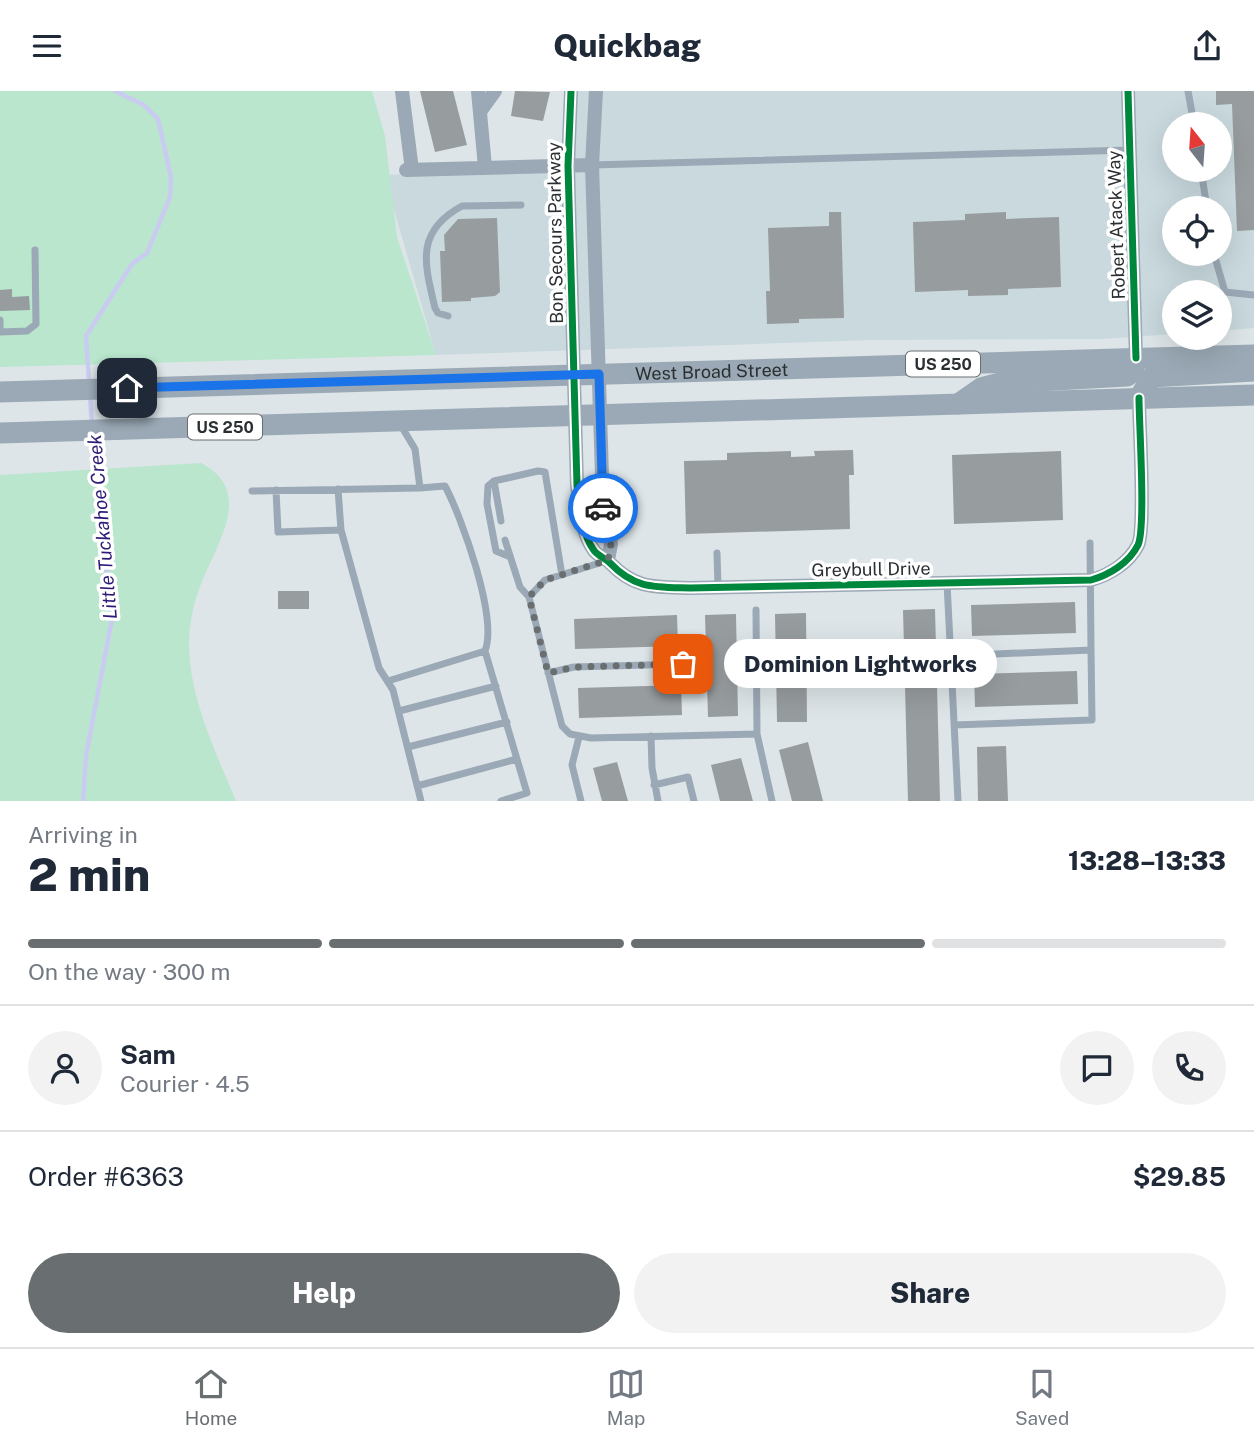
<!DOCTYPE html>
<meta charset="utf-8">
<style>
:root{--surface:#fff;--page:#f2f2f3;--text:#1f2937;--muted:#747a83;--line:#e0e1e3;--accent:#696f71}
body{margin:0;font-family:"Public Sans",sans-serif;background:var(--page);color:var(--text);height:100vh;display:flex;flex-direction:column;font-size:26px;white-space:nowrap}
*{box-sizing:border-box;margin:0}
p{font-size:23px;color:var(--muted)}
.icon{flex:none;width:38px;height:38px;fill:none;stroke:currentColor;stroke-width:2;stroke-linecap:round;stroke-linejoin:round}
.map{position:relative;height:710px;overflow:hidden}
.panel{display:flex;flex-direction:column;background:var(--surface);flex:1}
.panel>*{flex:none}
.needle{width:46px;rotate:343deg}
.controls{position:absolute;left:1162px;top:21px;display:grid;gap:14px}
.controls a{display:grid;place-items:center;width:70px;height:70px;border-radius:50%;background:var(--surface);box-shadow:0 7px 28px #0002;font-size:35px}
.pin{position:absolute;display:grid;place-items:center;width:60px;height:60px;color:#fff;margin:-30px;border-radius:14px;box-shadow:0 4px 10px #0006}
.courier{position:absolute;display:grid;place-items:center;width:70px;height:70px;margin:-35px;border:5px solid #1a73e8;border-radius:50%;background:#fff;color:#222;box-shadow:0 2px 9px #0007}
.bubble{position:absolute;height:49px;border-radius:24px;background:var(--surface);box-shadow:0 7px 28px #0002;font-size:23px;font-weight:800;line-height:49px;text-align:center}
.head em{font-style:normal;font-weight:800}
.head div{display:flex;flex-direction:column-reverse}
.head{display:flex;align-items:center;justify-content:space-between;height:119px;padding:0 28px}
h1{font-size:46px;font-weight:800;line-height:52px}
.bar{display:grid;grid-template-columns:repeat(4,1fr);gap:10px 7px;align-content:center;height:84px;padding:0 28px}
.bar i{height:9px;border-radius:5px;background:var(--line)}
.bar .active{background:var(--accent)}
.bar p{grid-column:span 4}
.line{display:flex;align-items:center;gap:18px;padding:0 28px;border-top:2px solid var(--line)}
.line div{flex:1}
.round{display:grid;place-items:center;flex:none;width:74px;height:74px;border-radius:37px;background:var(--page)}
.cta{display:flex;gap:14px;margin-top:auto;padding:14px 28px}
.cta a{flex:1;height:80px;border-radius:42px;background:var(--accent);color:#fff;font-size:28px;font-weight:800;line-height:80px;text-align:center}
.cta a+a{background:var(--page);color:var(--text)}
header{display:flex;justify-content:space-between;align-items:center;height:91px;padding:0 28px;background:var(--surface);font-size:32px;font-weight:800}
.menu{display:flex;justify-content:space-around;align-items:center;height:98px;border-top:2px solid var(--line);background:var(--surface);font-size:19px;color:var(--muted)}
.menu a{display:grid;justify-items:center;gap:4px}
.menu .active{color:var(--accent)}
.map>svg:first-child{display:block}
.built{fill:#c9d9de;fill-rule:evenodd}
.green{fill:#b9e6cd}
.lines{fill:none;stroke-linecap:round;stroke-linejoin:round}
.stream{stroke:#c9ccf0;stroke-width:4.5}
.building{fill:#979c9e}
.lane{stroke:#9ba8b5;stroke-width:7}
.street{stroke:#9ba8b5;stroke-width:14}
.primary{stroke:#9aa9b5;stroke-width:21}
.cycleway-casing{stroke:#fff;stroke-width:11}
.cycleway{stroke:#00873e;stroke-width:7}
.done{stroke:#696f71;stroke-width:7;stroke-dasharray:0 12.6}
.route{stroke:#1a73e8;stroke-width:9}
.labels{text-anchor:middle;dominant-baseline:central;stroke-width:7;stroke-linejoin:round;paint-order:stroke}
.shield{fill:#fff;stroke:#6a6d6f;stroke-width:2}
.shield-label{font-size:16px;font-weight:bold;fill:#2a2f31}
.street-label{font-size:18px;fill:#2a2f31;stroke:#fff}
.water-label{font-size:19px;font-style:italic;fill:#2e1b77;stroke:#fff}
</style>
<header><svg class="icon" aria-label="menu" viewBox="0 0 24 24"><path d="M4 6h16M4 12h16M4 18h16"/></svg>Quickbag<svg class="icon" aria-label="share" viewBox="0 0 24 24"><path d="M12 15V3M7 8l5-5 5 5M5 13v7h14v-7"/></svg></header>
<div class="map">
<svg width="1254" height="710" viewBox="0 0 1254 710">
<rect width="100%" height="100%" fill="#dde5e8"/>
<path class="built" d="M573 0H1254V237L1220 240V201H1174V243L1102 248 872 249 436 264 384 84 567 76ZM1174 33H1220V79H1174ZM1174 117H1220V163H1174Z"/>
<path class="green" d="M0 0H372L385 45 397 146 436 264 0 276Z
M201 372C255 400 217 452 201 493 194 509 189 534 189 551 189 607 215 659 236 710H0V384Z"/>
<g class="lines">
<path class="stream" d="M89 291 86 245 132 173 147 162 170 106 171 86 158 28 144 14 115 0
M90 304 92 333
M83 710 86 665 112 528 93 345"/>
</g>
<path class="building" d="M420 0H453L467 54 435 61Z
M515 0 550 1 543 30 511 25Z
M1216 0H1254V139L1237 140 1232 13 1216 14Z
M829 121H841L844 227 799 228V232L767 233 766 200H770L768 137 829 135Z
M1006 121V128L1059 126 1061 196 1008 198V204L968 205V199L915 201 913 131 965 129V123Z
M497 127 500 201 495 205 471 207V210L442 211 440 160H445L444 144 458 128Z
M12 198V206L29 205 30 219 0 220V199Z
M853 359 854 384H849L850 438 686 443 684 370 727 369V362L791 360V366L815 365 814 360Z
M1061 360 1063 429 954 433 952 364Z
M278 500H309V518H278Z
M1075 511 1076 542 972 545 971 514Z
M935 518 940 710H908L903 519Z
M806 522 807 631H777L775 523Z
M736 523 738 625 708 626 705 524Z
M677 524 678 555 575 558 574 528Z
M1077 580 1078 613 975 616 974 583Z
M681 594 682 624 579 627 578 597Z
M808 651 823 710H792L779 659Z
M1006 655 1008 710H978L977 656Z
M741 667 753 710H720L711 674Z
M617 671 628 710H602L593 677Z"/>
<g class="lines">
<path class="lane" d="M1188 0 1194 33
M592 74 1130 59
M1201 79 1207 117
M1214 163 1225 201 1254 204
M448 225 438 222 435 217C425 174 414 141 462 115L521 114
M0 229V241
M0 241 27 240 36 233 35 159
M494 390 501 430
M420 397 445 395C462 427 498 527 485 560
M276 399 278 441 341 439 338 398
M252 400 420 397 415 358 400 333
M341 439 379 577 393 599 421 710
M505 449 520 496 529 506
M1090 452 1091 559
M717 462 718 496
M508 465 496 460 487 413 488 395 494 390 538 380 545 381 562 484
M606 470 545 489 529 506 562 635 570 643 591 647 757 643
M947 492 958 710
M756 519 757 643 772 710
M950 565 1091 559 1092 629 954 634
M548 582 574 576 683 573
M388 590 485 560 527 702 501 710
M399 620 496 595
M651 645 652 677 658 710
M579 646 572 674 581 710
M408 656 507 631
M654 694 688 686 694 710
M417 695 517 668"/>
<path class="street" d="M402 0 412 79
M478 0 485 76
M571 0 568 75 577 394C580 414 581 441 593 458 596 464 605 467 610 472 635 498 654 496 690 497L1091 489C1109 484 1129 472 1138 454 1146 437 1139 332 1139 307
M596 0 592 74 603 415 611 453 608 469
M1128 0 1136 267
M482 18 495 0
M406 79 592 74"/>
<g class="primary">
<path id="s1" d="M0 301 1254 264"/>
<path d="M1139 307 1152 286 1254 280"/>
<path d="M958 313 981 297 1000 292 1127 285 1133 281 1136 267"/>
<path d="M0 342 1254 304"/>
</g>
<defs>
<path id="cycleway" d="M571 0 568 75 577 394C580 414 581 441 593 458 596 464 605 467 610 472 635 498 654 496 690 497L1091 489C1109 484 1129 472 1138 454 1146 437 1139 332 1139 307
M1128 0 1136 267"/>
</defs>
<use href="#cycleway" class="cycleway-casing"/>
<use href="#cycleway" class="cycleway"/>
</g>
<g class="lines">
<path class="done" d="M603 417 611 453 608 469 545 489 529 506 548 582 575 576 683 573"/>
<path class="route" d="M127 297 599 283 603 417"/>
</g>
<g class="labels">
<g class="shield">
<rect x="906" y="260.5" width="74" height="25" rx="5"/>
<rect x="188" y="323.5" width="74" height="25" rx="5"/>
</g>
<g class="shield-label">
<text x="943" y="273">US 250</text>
<text x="225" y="336">US 250</text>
</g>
<g class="street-label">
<text transform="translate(1116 134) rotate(-92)">Robert Atack Way</text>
<text transform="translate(555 142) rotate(-91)">Bon Secours Parkway</text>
<text stroke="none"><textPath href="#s1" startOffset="712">West Broad Street</textPath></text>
<text transform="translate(871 478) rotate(-1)">Greybull Drive</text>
</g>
<g class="water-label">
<text transform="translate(102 436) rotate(-95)">Little Tuckahoe Creek</text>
</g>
</g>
</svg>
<div class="controls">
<a><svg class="needle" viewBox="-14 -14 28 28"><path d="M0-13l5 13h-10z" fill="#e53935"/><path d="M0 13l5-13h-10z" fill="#747a83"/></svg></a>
<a><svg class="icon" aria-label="locate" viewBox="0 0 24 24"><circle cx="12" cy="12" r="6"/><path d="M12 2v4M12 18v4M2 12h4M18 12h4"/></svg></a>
<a><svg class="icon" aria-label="layers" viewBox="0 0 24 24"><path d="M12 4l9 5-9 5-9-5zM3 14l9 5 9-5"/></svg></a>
</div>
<div class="pin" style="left:683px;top:573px;background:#ea580c"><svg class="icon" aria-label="bag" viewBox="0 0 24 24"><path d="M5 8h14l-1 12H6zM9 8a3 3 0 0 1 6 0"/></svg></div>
<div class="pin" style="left:127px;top:297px;background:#1f2937"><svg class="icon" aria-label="home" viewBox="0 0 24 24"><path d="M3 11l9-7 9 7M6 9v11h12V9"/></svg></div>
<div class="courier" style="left:603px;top:417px"><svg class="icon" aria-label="car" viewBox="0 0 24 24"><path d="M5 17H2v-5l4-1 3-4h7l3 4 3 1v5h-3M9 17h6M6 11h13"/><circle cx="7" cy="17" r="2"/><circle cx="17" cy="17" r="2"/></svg></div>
<div class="bubble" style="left:724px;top:548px;width:273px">Dominion Lightworks</div>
</div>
<section class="panel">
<div class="head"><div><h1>2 min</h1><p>Arriving in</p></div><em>13:28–13:33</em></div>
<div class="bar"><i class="active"></i><i class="active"></i><i class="active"></i><i></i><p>On the way · 300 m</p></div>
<div class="line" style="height:126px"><a class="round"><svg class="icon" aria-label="person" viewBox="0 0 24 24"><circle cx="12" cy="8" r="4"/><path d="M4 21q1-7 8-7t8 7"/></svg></a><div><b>Sam</b><p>Courier · 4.5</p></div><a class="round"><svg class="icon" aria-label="chat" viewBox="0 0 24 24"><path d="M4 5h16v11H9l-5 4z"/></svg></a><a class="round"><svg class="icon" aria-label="phone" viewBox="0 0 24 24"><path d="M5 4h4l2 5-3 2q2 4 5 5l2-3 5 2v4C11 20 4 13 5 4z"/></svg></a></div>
<div class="line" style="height:91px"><div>Order #6363</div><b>$29.85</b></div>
<div class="cta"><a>Help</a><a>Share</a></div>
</section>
<nav class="menu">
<a class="active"><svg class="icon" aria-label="home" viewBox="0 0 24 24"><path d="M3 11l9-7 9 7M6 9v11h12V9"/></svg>Home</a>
<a><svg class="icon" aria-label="map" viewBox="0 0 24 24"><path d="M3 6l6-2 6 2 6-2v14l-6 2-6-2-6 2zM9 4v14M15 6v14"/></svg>Map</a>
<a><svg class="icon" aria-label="saved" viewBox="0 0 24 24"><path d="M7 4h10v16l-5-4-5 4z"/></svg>Saved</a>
</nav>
